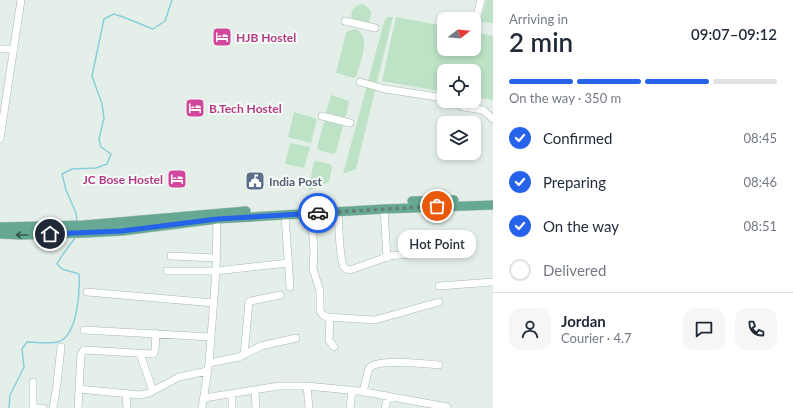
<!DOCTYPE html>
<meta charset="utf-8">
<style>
:root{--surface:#fff;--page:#f6f6f7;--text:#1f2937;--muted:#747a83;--line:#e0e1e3;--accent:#2563eb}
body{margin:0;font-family:Lato,sans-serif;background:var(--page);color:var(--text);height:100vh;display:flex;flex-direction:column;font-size:15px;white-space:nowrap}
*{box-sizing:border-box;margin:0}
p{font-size:13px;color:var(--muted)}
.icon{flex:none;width:22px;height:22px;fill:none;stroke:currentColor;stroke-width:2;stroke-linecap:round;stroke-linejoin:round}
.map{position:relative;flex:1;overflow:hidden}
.side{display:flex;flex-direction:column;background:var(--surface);width:300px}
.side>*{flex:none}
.needle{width:26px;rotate:74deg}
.tools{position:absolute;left:437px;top:12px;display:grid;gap:8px}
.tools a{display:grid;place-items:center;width:44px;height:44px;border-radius:8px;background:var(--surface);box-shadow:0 2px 6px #0003;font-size:20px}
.pin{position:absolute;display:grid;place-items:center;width:34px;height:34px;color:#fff;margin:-17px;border:2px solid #fff;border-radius:50%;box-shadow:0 1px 4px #0007}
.courier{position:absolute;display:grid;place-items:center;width:40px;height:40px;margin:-20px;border:3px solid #2563eb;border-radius:50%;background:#fff;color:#222;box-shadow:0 1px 5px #0007}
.bubble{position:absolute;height:28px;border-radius:12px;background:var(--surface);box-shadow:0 2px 6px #0003;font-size:13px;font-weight:600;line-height:28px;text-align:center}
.headline em{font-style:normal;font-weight:600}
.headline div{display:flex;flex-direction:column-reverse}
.headline{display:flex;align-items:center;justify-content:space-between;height:68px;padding:0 16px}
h1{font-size:26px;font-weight:600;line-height:30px}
.bar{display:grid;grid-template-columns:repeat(4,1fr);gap:6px 4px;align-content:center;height:48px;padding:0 16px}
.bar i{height:5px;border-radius:3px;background:var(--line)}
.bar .on{background:var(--accent)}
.bar p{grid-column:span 4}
.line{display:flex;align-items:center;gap:10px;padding:0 16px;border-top:1px solid var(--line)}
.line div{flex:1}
.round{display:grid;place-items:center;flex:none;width:42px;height:42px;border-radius:12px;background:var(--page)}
ol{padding:0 16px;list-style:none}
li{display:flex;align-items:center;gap:12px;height:44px}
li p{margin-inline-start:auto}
li .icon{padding:4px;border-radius:50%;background:var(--accent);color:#fff;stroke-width:4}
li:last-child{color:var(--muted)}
li i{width:22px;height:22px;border:2px solid var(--line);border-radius:50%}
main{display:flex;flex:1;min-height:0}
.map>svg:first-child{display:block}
.green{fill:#bde2c5}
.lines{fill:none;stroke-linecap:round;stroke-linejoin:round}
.stream{stroke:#8acfd7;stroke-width:1.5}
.minor-casing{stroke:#a7b8b1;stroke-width:8}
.major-casing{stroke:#c1cac8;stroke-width:10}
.minor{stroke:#fff;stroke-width:7}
.major{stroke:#67a894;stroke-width:9}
.oneway{stroke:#335c50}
.done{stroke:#667f77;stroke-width:4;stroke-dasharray:0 7.2}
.route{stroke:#2563eb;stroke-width:5}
.labels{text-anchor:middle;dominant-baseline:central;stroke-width:4;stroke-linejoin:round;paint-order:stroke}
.hotel-label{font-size:12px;font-weight:bold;fill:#b23c85;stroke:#f6fbf8;text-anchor:start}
.service-label{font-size:12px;font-weight:bold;fill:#4e5e75;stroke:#f6fbf8;text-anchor:start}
</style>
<main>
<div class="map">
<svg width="493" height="408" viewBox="0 0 493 408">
<rect width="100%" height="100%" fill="#e5efea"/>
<path class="green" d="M486 0H493V23L480 22Z
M362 4C371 8 374 14 368 23L353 21C349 12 353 6 362 4Z
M387 17H393L356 169 343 174 384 22Z
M396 17 444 26V49H474V32L493 36V100L474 97V71H444V92L382 81Z
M356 29C372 38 360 63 356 77L354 78 336 73 346 33 350 30Z
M331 95 349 101 346 116 344 117 326 113Z
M294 112 317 119 311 143 288 137Z
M326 120 342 125 343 126 336 152 333 154 318 150 317 147 324 122Z
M290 143 310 147 304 168 285 164Z
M316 161 330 164 332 167 329 182 308 191 314 162Z"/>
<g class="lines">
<path class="stream" d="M77 221 76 213 66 190 62 174 72 169 96 168 107 164 111 154 101 147 99 139 104 118 102 104 92 76 104 19 114 14C128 18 139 24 153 29L165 21 172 0
M9 408 10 395 24 367 22 349 27 342C35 342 51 344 58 342 78 336 80 290 79 274L62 269 57 264C62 254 70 246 76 236"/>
<defs>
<path id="minor" d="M345 21 375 28
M474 27 481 0
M0 49H14
M360 82 385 89 444 98
M453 101 463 107 483 110 493 119
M322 116 350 123
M0 139 21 0
M384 209 387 258
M338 212C339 223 339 259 344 267 346 270 347 269 350 270L390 256 446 250
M311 213 314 250 313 269 320 291V311L323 315 327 317 375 320 439 302
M285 215 290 287
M171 256 217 258
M167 271H216L288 263
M439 286 493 282
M87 292 214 303
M330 318 329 340 334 347
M84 330 211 337
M156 333 155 350 154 353 152 354 84 350 81 354 79 389 140 395 149 393 179 377 207 371
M140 354 153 391
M244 355 249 302 251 301 280 295
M209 363 239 357 261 346 296 338
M307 386 309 408
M255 391 256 408
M363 392 369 368C378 358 425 364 439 365
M126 393 127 408
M232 395V408
M204 398 279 386H307L359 391 447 407
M33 408V382
M33 408H43
M53 408 57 384 61 347
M78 408 79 389
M202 408 209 363 216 271 217 215
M350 408 352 390
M385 408 388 396"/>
<path id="major" d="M412 201 454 200
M0 227 84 225 246 211
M0 234 21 235 86 233 122 231 217 219 384 209 493 205"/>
</defs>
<use href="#minor" class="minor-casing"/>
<use href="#major" class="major-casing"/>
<use href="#minor" class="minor"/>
<use href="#major" class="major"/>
</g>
<defs><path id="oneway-shaft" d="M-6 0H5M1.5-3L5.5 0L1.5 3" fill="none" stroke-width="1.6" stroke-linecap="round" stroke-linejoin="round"/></defs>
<use class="oneway" href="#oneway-shaft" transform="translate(22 235) rotate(180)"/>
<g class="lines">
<path class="done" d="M318 213 437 206"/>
<path class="route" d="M50 234 122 231 217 219 318 213"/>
</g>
<defs>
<symbol id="hotel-square" viewBox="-11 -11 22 22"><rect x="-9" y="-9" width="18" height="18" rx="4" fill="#d1479c" stroke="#f6fbf8"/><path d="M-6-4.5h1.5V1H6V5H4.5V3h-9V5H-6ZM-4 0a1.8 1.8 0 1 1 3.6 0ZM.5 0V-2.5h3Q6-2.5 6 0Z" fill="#fff"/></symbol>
<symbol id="civic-square" viewBox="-11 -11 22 22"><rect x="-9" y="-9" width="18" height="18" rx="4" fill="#5c6f8a" stroke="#f6fbf8"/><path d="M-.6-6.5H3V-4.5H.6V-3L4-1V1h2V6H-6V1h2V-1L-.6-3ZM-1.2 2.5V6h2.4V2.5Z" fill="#fff"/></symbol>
</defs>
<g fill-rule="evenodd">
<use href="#hotel-square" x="211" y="26" width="22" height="22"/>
<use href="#hotel-square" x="184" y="97" width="22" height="22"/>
<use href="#hotel-square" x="166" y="168" width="22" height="22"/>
<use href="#civic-square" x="244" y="170" width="22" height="22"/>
</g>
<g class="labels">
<g class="hotel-label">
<text x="236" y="37">HJB Hostel</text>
<text x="209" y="108">B.Tech Hostel</text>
<text x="163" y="179" text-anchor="end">JC Bose Hostel</text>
</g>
<g class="service-label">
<text x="269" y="181">India Post</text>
</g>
</g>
</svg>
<div class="tools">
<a><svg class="needle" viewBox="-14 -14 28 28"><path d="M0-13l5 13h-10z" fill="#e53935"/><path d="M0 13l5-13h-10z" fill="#747a83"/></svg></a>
<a><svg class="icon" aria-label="locate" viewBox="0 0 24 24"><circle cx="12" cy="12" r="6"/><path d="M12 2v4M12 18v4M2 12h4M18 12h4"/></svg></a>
<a><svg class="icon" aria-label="layers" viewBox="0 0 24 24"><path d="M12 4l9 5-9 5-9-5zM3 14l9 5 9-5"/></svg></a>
</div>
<div class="pin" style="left:437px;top:206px;background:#ea580c"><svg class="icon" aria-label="bag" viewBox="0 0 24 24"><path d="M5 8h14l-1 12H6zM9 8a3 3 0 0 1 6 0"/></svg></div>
<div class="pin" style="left:50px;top:234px;background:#1f2937"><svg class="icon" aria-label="home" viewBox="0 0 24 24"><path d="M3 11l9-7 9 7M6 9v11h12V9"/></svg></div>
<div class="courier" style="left:318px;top:213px"><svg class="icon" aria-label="car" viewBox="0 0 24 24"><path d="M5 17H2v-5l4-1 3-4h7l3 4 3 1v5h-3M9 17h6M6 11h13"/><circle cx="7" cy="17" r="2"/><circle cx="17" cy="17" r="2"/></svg></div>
<div class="bubble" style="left:398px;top:230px;width:78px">Hot Point</div>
</div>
<section class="side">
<div class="headline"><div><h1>2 min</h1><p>Arriving in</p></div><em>09:07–09:12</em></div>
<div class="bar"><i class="on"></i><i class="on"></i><i class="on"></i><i></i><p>On the way · 350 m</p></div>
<ol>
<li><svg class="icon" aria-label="check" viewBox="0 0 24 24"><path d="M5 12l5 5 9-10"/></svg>Confirmed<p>08:45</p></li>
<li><svg class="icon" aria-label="check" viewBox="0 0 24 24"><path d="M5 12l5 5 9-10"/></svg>Preparing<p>08:46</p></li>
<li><svg class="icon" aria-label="check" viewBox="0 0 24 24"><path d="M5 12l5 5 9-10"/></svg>On the way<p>08:51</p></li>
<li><i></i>Delivered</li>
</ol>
<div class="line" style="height:72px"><a class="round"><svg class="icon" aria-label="person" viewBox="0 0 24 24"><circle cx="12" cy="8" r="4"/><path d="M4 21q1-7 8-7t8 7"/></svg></a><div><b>Jordan</b><p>Courier · 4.7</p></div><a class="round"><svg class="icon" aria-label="chat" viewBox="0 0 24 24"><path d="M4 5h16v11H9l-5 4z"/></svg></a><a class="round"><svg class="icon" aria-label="phone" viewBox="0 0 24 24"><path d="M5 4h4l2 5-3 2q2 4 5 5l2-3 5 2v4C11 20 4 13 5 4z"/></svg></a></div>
</section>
</main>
